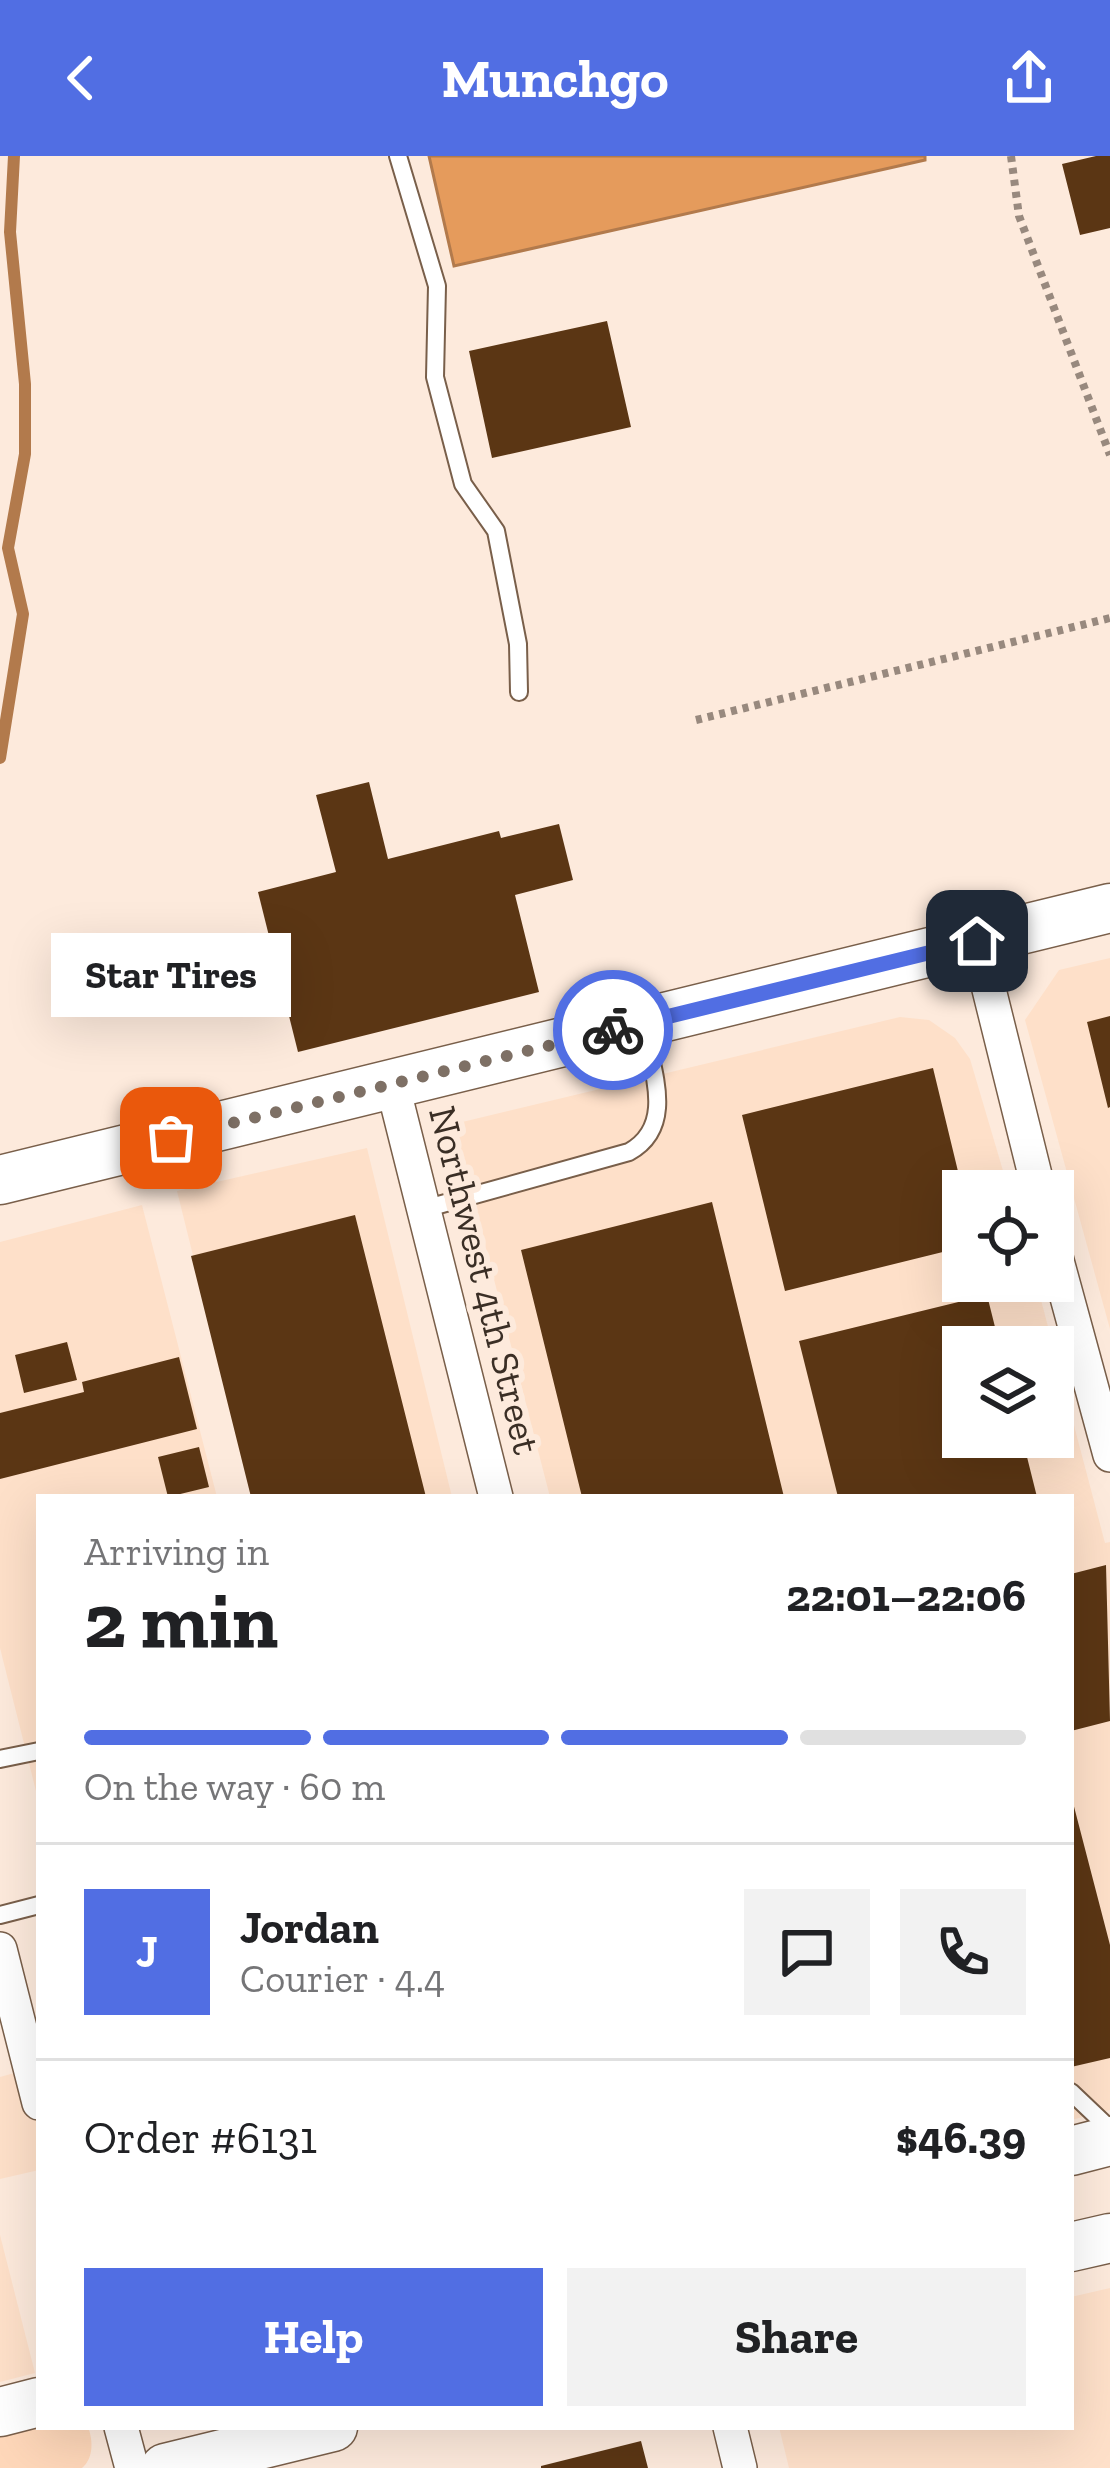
<!DOCTYPE html>
<meta charset="utf-8">
<style>
:root{--surface:#fff;--page:#f2f2f2;--text:#202124;--muted:#757577;--line:#e0e0e0;--accent:#516ee3}
body{margin:0;font-family:"Zilla Slab",serif;background:var(--page);color:var(--text);height:100vh;display:flex;flex-direction:column;font-size:45px;white-space:nowrap}
*{box-sizing:border-box;margin:0}
p{font-size:39px;color:var(--muted)}
.icon{flex:none;width:66px;height:66px;fill:none;stroke:currentColor;stroke-width:2;stroke-linecap:round;stroke-linejoin:round}
.map{position:relative;flex:1;overflow:hidden}
.drawer{position:absolute;left:36px;top:1338px;width:1038px;height:936px;display:flex;flex-direction:column;background:var(--surface);border-radius:0px;box-shadow:0 12px 48px #0002}
.drawer>*{flex:none}
.fabs{position:absolute;left:942px;top:1014px;display:grid;gap:24px}
.fabs a{display:grid;place-items:center;width:132px;height:132px;border-radius:0px;background:var(--surface);box-shadow:0 12px 48px #0002;font-size:60px}
.pin{position:absolute;display:grid;place-items:center;width:102px;height:102px;color:#fff;margin:-51px;border-radius:24px;box-shadow:0 6px 18px #0006}
.courier{position:absolute;display:grid;place-items:center;width:120px;height:120px;margin:-60px;border:9px solid #516ee3;border-radius:50%;background:#fff;color:#222;box-shadow:0 3px 15px #0007}
.bubble{position:absolute;height:84px;border-radius:0px;background:var(--surface);box-shadow:0 12px 48px #0002;font-size:39px;font-weight:800;line-height:84px;text-align:center}
.overview em{font-style:normal;font-weight:800}
.overview div{display:flex;flex-direction:column-reverse}
.overview{display:flex;align-items:center;justify-content:space-between;height:204px;padding:0 48px}
h1{font-size:78px;font-weight:800;line-height:90px}
.bar{display:grid;grid-template-columns:repeat(4,1fr);gap:18px 12px;align-content:center;height:144px;padding:0 48px}
.bar i{height:15px;border-radius:9px;background:var(--line)}
.bar .active{background:var(--accent)}
.bar p{grid-column:span 4}
.line{display:flex;align-items:center;gap:30px;padding:0 48px;border-top:3px solid var(--line)}
.line div{flex:1}
.round{display:grid;place-items:center;flex:none;width:126px;height:126px;border-radius:0px;background:var(--page)}
.cta{display:flex;gap:24px;margin-top:auto;padding:24px 48px}
.cta a{flex:1;height:138px;border-radius:0px;background:var(--accent);color:#fff;font-size:48px;font-weight:800;line-height:138px;text-align:center}
.cta a+a{background:var(--page);color:var(--text)}
header{display:flex;justify-content:space-between;align-items:center;height:156px;padding:0 48px;background:var(--accent);color:#fff;font-size:54px;font-weight:800}
.map>svg:first-child{display:block}
.built{fill:#fee0c9;fill-rule:evenodd}
.green{fill:#fed7b9}
.water{fill:#e59b5c;stroke:#b27a4c;stroke-width:3}
.lines{fill:none;stroke-linecap:round;stroke-linejoin:round}
.stream{stroke:#b27a4c;stroke-width:12}
.building{fill:#5b3614}
.service-casing{stroke:#795f4a;stroke-width:20}
.minor-casing{stroke:#795f4a;stroke-width:36}
.secondary-casing{stroke:#795f4a;stroke-width:51}
.path{stroke:#98897e;stroke-width:8;stroke-dasharray:6 6;stroke-linecap:butt}
.service{stroke:#fff;stroke-width:16}
.minor{stroke:#fff;stroke-width:33}
.secondary{stroke:#fff;stroke-width:48}
.done{stroke:#7e7065;stroke-width:12;stroke-dasharray:0 21.6}
.route{stroke:#516ee3;stroke-width:15}
.labels{text-anchor:middle;dominant-baseline:central;stroke-width:12;stroke-linejoin:round;paint-order:stroke}
.street-label{font-size:39px;fill:#3a2e25;stroke:#fdeadc}
</style>
<header><svg class="icon" aria-label="back" viewBox="0 0 24 24"><path d="M15 5l-7 7 7 7"/></svg>Munchgo<svg class="icon" aria-label="share" viewBox="0 0 24 24"><path d="M12 15V3M7 8l5-5 5 5M5 13v7h14v-7"/></svg></header>
<div class="map">
<svg width="1110" height="2312" viewBox="0 0 1110 2312">
<rect width="100%" height="100%" fill="#fdeadc"/>
<path class="built" d="M1110 802V1173L1025 864 1059 814Z
M900 861 929 864 955 882 970 903 1009 1035H963V1125H1036L1105 1387 1110 1386V1954L1071 1964V1341H550L454 968ZM963 1191H1053V1281H963Z
M367 992 452 1341H253L177 1035Z
M142 1049 217 1341H39V1647L0 1492V1086Z
M39 1910V2014L0 2023V1921Z
M0 2079 35 2217 0 2226Z
M1110 2132V2312H789L779 2271H1071V2141Z"/>
<path class="green" d="M39 2264V2271H88C93 2284 94 2302 82 2312H0V2274Z"/>
<path class="water" d="M429 0H925V4L454 110Z"/>
<g class="lines">
<path class="stream" d="M0 602 23 458 8 392 25 298V228L10 76 14 0"/>
</g>
<path class="building" d="M1096 0H1110V72L1080 79 1062 8Z
M607 165 631 271 492 302 469 195Z
M369 626 388 703 499 675 501 682 559 668 573 724 515 739 539 836 298 896 258 736 336 716 316 639Z
M1110 860V951L1108 952 1087 866Z
M933 912 963 1036V1091L785 1135 742 959Z
M712 1046 784 1341H582L521 1094Z
M355 1059 426 1341H251L191 1100Z
M987 1139 1000 1191H963V1281H1022L1037 1341H838L799 1185Z
M67 1186 77 1224 24 1237 15 1199Z
M179 1201 197 1273 0 1323V1257L84 1236 82 1226Z
M199 1291 209 1331 168 1341 158 1301Z
M1106 1409 1110 1565 1071 1575V1418Z
M1071 1639 1110 1789V1902L1071 1911Z
M641 2285 648 2312H541V2310Z"/>
<g class="lines">
<defs>
<path id="service" d="M398 0 437 130 435 221 463 328 496 375 518 488 519 536
M424 1053 629 996C676 970 652 915 644 871
M0 1603 39 1595
M0 1759 39 1749
M1071 1936 1110 1973"/>
<path id="minor" d="M977 785 1039 1035
M392 927 496 1341
M1053 1090 1110 1299
M0 1793 39 1947
M121 2271 132 2312
M730 2271 740 2312"/>
<path id="secondary" d="M0 1024 1110 752
M1071 1995 1110 1985
M1071 2091 1110 2082
M0 2256 39 2246
M165 2312 333 2271"/>
</defs>
<use href="#service" class="service-casing"/>
<use href="#minor" class="minor-casing"/>
<use href="#secondary" class="secondary-casing"/>
<path class="path" d="M1011 0 1019 60 1110 299
M696 564 1110 462"/>
<use href="#service" class="service"/>
<use href="#minor" class="minor"/>
<use href="#secondary" class="secondary"/>
</g>
<g class="lines">
<path class="done" d="M171 982 613 874"/>
<path class="route" d="M613 874 977 785"/>
</g>
<g class="labels">
<g class="street-label">
<text transform="translate(485 1124) rotate(76)">Northwest 4th Street</text>
</g>
</g>
</svg>
<div class="fabs">
<a><svg class="icon" aria-label="locate" viewBox="0 0 24 24"><circle cx="12" cy="12" r="6"/><path d="M12 2v4M12 18v4M2 12h4M18 12h4"/></svg></a>
<a><svg class="icon" aria-label="layers" viewBox="0 0 24 24"><path d="M12 4l9 5-9 5-9-5zM3 14l9 5 9-5"/></svg></a>
</div>
<div class="pin" style="left:171px;top:982px;background:#ea580c"><svg class="icon" aria-label="bag" viewBox="0 0 24 24"><path d="M5 8h14l-1 12H6zM9 8a3 3 0 0 1 6 0"/></svg></div>
<div class="pin" style="left:977px;top:785px;background:#1f2937"><svg class="icon" aria-label="home" viewBox="0 0 24 24"><path d="M3 11l9-7 9 7M6 9v11h12V9"/></svg></div>
<div class="courier" style="left:613px;top:874px"><svg class="icon" aria-label="bike" viewBox="0 0 24 24"><circle cx="6" cy="16" r="4"/><circle cx="18" cy="16" r="4"/><path d="M6 16l4-8h5l3 8M10 8l3 8H6M13 5h3"/></svg></div>
<div class="bubble" style="left:51px;top:777px;width:240px">Star Tires</div>
<section class="drawer">
<div class="overview"><div><h1>2 min</h1><p>Arriving in</p></div><em>22:01–22:06</em></div>
<div class="bar"><i class="active"></i><i class="active"></i><i class="active"></i><i></i><p>On the way · 60 m</p></div>
<div class="line" style="height:216px"><b class="round" style="background:var(--accent);color:#fff">J</b><div><b>Jordan</b><p>Courier · 4.4</p></div><a class="round"><svg class="icon" aria-label="chat" viewBox="0 0 24 24"><path d="M4 5h16v11H9l-5 4z"/></svg></a><a class="round"><svg class="icon" aria-label="phone" viewBox="0 0 24 24"><path d="M5 4h4l2 5-3 2q2 4 5 5l2-3 5 2v4C11 20 4 13 5 4z"/></svg></a></div>
<div class="line" style="height:156px"><div>Order #6131</div><b>$46.39</b></div>
<div class="cta"><a>Help</a><a>Share</a></div>
</section>
</div>
